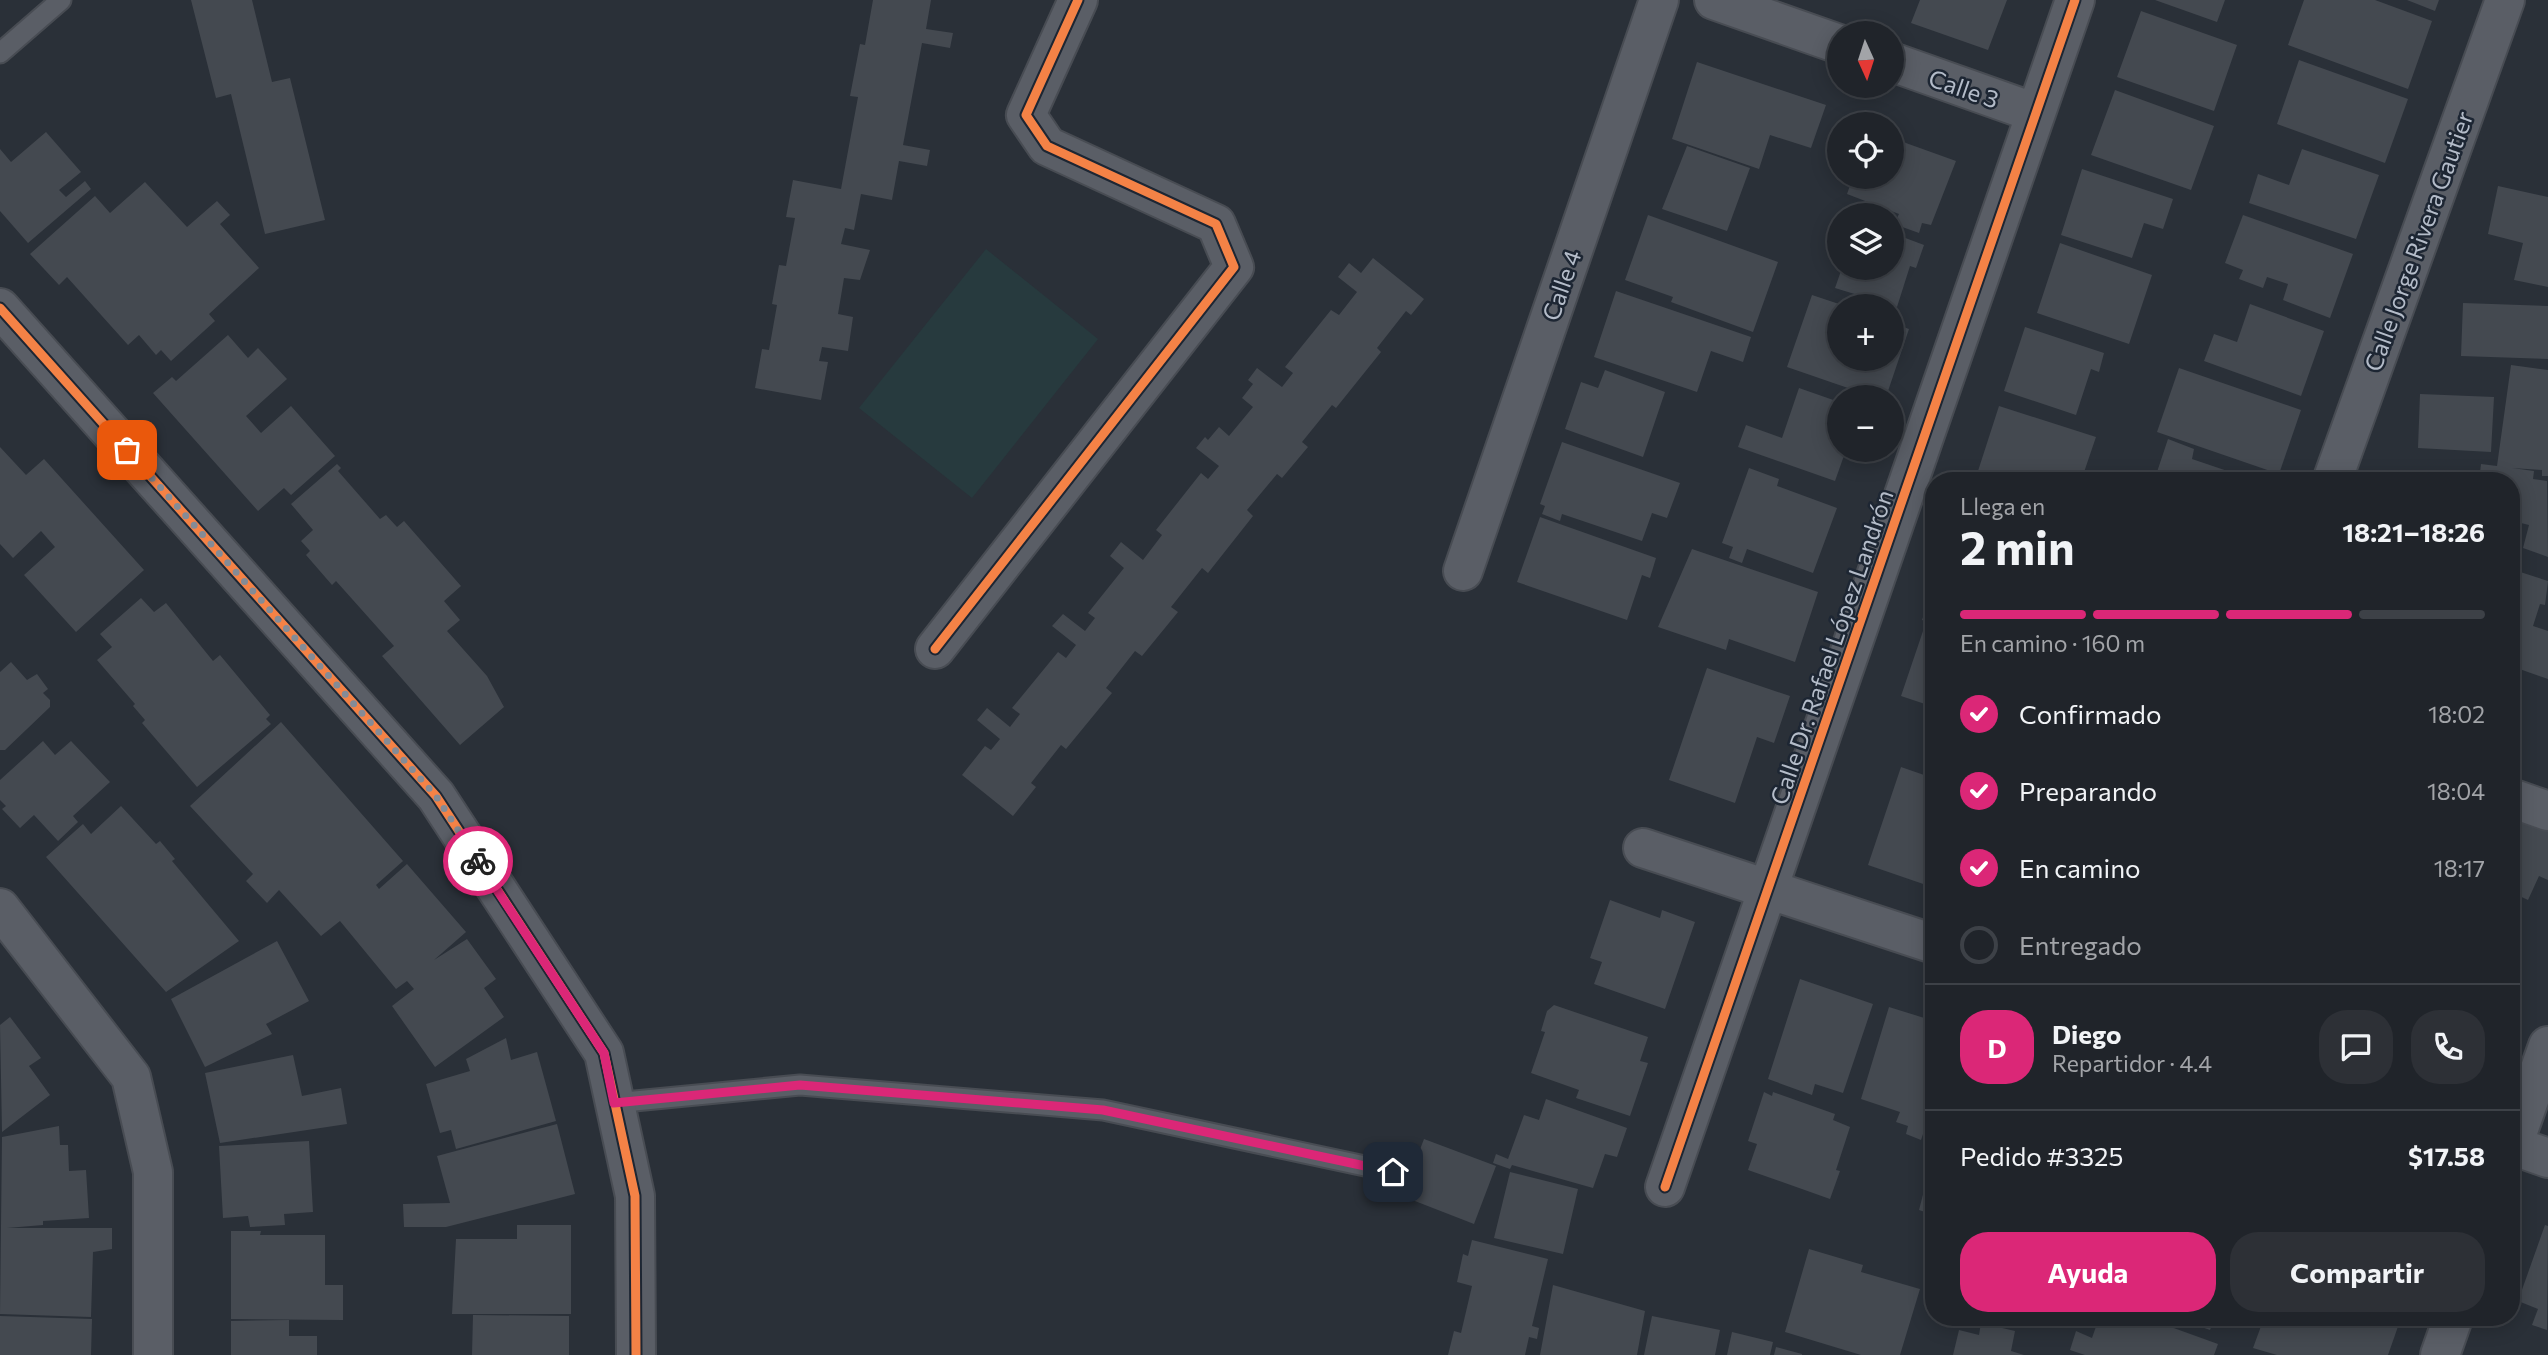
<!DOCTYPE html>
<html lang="es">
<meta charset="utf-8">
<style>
:root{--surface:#20242a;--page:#2d3036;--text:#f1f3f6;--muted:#a2a4a8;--line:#3d4147;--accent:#db2777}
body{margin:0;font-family:Commissioner,sans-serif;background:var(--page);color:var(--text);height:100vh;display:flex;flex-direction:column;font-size:26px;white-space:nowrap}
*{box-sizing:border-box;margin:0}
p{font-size:23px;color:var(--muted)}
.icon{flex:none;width:38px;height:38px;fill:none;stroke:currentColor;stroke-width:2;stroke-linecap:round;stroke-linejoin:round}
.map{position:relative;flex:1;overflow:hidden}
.details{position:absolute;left:1925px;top:472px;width:595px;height:854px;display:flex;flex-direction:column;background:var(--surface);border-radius:28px;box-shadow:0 4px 18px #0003,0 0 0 2px var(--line)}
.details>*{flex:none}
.needle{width:46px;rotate:177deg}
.buttons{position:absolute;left:1827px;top:21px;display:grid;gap:14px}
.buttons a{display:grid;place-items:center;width:77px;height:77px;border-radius:50%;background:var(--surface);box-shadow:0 4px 18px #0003,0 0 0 2px var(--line);font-size:35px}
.pin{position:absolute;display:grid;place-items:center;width:60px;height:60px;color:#fff;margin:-30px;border-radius:14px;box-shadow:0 4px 10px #0006}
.courier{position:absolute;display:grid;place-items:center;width:70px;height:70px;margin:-35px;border:5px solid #db2777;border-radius:50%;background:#fff;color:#222;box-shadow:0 2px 9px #0007}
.headline em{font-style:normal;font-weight:700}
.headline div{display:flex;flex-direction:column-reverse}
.headline{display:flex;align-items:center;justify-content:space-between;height:119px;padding:0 35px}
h1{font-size:46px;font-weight:700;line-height:52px}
.bar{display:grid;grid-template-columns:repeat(4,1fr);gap:10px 7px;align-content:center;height:84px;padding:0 35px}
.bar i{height:9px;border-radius:5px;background:var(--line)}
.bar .current{background:var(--accent)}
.bar p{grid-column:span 4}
.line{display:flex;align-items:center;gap:18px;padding:0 35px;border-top:2px solid var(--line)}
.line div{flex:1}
.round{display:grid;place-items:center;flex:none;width:74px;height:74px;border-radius:28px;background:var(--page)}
ol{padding:0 35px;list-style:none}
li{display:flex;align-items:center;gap:21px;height:77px}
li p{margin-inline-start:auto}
li .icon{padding:7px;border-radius:50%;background:var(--accent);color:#fff;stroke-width:4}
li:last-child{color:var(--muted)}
li i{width:38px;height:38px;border:4px solid var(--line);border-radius:50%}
.button{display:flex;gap:14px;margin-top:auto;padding:14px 35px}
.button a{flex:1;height:80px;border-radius:28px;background:var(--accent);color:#fff;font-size:28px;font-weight:700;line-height:80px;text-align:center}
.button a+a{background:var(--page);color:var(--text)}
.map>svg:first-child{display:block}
.green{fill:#273a3e}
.building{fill:#444950}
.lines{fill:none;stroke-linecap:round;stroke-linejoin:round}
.lane-casing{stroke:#484c53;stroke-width:23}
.street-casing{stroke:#484c53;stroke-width:42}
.lane{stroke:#5a5e66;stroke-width:19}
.street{stroke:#5a5e66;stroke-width:38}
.cycleway-casing{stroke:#1d2633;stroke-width:13}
.cycleway{stroke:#f48246;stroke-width:9}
.done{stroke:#848b96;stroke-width:7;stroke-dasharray:0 12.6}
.route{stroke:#db2777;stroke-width:9}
.labels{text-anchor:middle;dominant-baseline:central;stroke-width:5;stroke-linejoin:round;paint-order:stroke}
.street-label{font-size:24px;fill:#b4bcc9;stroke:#1d2633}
</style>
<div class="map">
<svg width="2548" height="1355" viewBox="0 0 2548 1355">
<rect width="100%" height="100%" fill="#2a3038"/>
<path class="green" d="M986 249 1098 339 972 498 859 408Z"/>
<path class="building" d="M191 0H252L272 82 290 78 325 220 265 234 231 94 216 98Z
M873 0H931L926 29 953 33 950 48 922 43 903 145 930 150 927 166 899 161 892 200 861 194 854 230 845 228 841 244 870 250 860 280 844 278 838 314 853 317 848 351 822 347 819 361 828 362 821 400 755 388 762 349 769 350 777 305 772 304 779 265 786 266 795 218 786 217 793 180 841 189 858 97 850 96 860 44 865 45Z
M1920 0H2007L1988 50 1911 23Z
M2155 0H2225L2217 22Z
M2304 0H2375L2432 21 2408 89 2288 45Z
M2407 0H2439L2435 11Z
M2141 11 2237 45 2214 111 2117 77Z
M2299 60 2408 99 2385 163 2277 124Z
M1697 62 1826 105 1811 148 1770 135 1759 169 1672 139Z
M2115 90 2214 126 2191 190 2091 155Z
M46 132 81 172 59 190 66 197 85 181 91 189 28 243 0 211V149L11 162Z
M1892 138 1956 161 1931 225 1922 223 1919 233 1894 224 1899 214 1847 194 1853 177H1892Z
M1687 146 1750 168 1727 231 1662 209Z
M2302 149 2379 175 2356 239 2249 203 2258 174 2289 185Z
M2082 169 2173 199 2163 229 2144 223 2132 258 2061 235Z
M145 182 187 227 217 201 230 215 220 224 259 268 209 314 215 321 171 361 161 350 156 355 139 335 128 345 67 277 59 285 30 254 95 196 110 213Z
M2498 186 2548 197V287L2514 280 2523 243 2488 234Z
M1648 215 1778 262 1753 332 1671 302 1673 297 1625 280Z
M2243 215 2353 254 2330 318 2283 300 2288 284 2267 277 2263 288 2239 279 2243 270 2225 263Z
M1892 233 1924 245 1916 268 1910 266 1897 307 1835 288 1842 268H1892Z
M2060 243 2152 275 2129 344 2037 313Z
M1373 258 1424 299 1411 315 1406 311 1377 348 1381 352 1336 408 1332 405 1302 442 1308 447 1282 478 1277 474 1247 510 1253 516 1208 573 1202 568 1171 607 1178 612 1142 656 1135 651 1106 688 1112 693 1066 749 1061 745 1031 783 1036 787 1013 816 962 775 985 746 991 750 1000 739 977 720 987 708 1010 727 1020 714 1012 708 1058 652 1066 658 1076 645 1052 626 1063 614 1085 631 1095 618 1088 613 1124 568 1110 556 1121 542 1143 560 1162 535 1156 530 1201 473 1208 479 1219 466 1196 448 1205 437 1208 440 1219 427 1229 436 1253 407 1242 398 1253 384 1248 380 1257 368 1282 387 1293 373 1285 367 1331 310 1339 315 1357 292 1338 277 1349 263 1361 273Z
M1616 291 1751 337 1743 362 1711 351 1697 392 1594 357Z
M1812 295 1839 304V359H1892V323L1909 329 1886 397H1874L1787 367Z
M2463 303 2548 306V359L2461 356Z
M2250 304 2324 331 2301 396 2204 361 2214 334 2237 342Z
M2025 327 2104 353 2099 372 2091 369 2076 415 2004 391Z
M228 335 248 358 258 348 287 379 246 416 261 433 291 406 335 456 291 495 284 488 258 511 153 393 172 377 176 381Z
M2511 365 2548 370V476H2542V470L2512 468 2534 471 2533 479 2547 481 2548 557 2523 548 2529 525 2521 523 2517 550 2511 549V481H2479L2481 464 2497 466Z
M2179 368 2301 410 2279 474 2157 432Z
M1605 370 1665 392 1643 457 1565 429 1581 382 1598 388Z
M1799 388 1839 402V450H1846L1835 481 1738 447 1746 425 1782 438Z
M2420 394 2494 397 2491 452 2418 448Z
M1999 406 2096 437 2081 481H2010L1978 471Z
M2168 439 2194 449 2192 459 2257 481H2154Z
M1562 442 1680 483 1667 518 1652 513 1642 541 1562 514 1560 521 1542 514 1545 506 1540 504Z
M0 447 26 475 44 459 144 570 76 632 24 575 55 547 41 531 13 558 0 544Z
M337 464 341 468 338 471 380 519 386 515 397 527 404 521 461 586 444 601 460 620 447 631 487 676 504 707 460 745 382 656 394 646 336 581 332 585 306 555 310 551 301 541 313 530 291 504Z
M1749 468 1779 479 1777 486 1837 508 1813 573 1747 549 1742 563 1729 558 1733 547 1722 543Z
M2372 473 2433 479V481H2371Z
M1540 517 1656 558 1650 578 1642 575 1627 620 1517 582Z
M1692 549 1818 592 1795 662 1729 639 1726 650 1658 627Z
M2511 569 2548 581 2545 605 2540 604 2533 626 2548 631V679L2511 666Z
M1934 586V624L1922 620Z
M141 598 154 612 166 603 213 661 220 655 270 715 266 719 271 724 197 787 142 723 145 720 133 706 135 704 97 660 112 647 100 634Z
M1923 631 1934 634V707L1901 696Z
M11 662 27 680 37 674 48 689 43 693 50 700V707L5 750H0V672Z
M1707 668 1790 696 1774 743 1757 737 1735 803 1669 780Z
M281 722 403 861 376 885 379 889 407 864 466 932 434 960 467 939 496 979 484 988 504 1017 435 1067 392 1006 414 989 407 981 396 989 340 921 321 936 279 890 267 903 246 881 253 874 190 806Z
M43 741 55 755 71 741 110 782 73 816 78 822 58 841 34 815 20 828 2 809 6 806 0 800V780Z
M1933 760 1934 881 1932 887 1868 865 1901 767 1927 776Z
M121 806 156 844 160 841 175 859 172 861 239 941 166 992 46 857 83 824 91 834Z
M2520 812 2548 824V880L2539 876 2528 900 2511 892V831Z
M1610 900 1660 918 1662 910 1695 922 1665 1009 1594 984 1602 962 1590 958Z
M277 941 309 1001 266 1024 272 1034 205 1067 171 999Z
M1800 979 1873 1004 1843 1093 1815 1084 1812 1095 1768 1079Z
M1554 1005 1648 1037 1640 1061 1648 1063 1630 1116 1576 1098 1579 1090 1531 1073 1545 1032 1541 1031 1547 1011Z
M1889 1007 1934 1021V1138L1923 1134 1921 1140 1906 1134 1908 1126 1896 1122 1900 1112 1861 1099Z
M10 1017 41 1058 29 1066 50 1095 2 1132 0 1025Z
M506 1038 511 1060 537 1052 556 1121 456 1149 451 1130 440 1133 426 1084 470 1071 466 1059Z
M293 1055 302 1096 341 1088 347 1124 220 1143 205 1073Z
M1764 1092 1772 1096 1773 1092 1835 1114 1833 1120 1850 1127 1836 1170 1840 1171 1830 1199 1748 1170 1757 1144 1748 1141Z
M1546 1099 1627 1128 1617 1157 1605 1154 1593 1188 1512 1165 1510 1169 1493 1163 1496 1154 1508 1159 1524 1115 1539 1120Z
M557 1124 575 1194 446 1227H404L403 1204 450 1203 437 1156Z
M59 1126 60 1145H68L69 1171 86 1170 89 1218 43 1221V1225L7 1228H112V1249L93 1252 91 1317 0 1314 2 1137Z
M1424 1139 1496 1166 1474 1224 1402 1196Z
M309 1141 313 1212 284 1214 285 1225 250 1227 248 1216 223 1218 219 1146Z
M1933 1156H1934V1215L1919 1210Z
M1510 1172 1578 1189 1563 1254 1494 1238Z
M517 1225H571V1314H452L456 1239H517Z
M2545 1225 2548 1226 2547 1330 2532 1325 2538 1309 2518 1301Z
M231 1231H261L260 1235H325V1285H343V1320L231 1319Z
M1472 1240 1548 1259 1532 1326 1539 1328 1537 1339 1529 1337 1525 1355H1448L1454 1331 1461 1333 1472 1286 1457 1282 1463 1254 1468 1256Z
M1809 1249 1863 1265 1861 1272 1920 1289 1900 1355H1861L1785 1332Z
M1553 1285 1645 1311 1637 1355H1540Z
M473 1315 569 1316V1355H472Z
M0 1316 92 1319 91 1355H0Z
M1652 1316 1720 1330 1715 1355H1644Z
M2099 1318H2146L2218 1344 2214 1355H2085L2070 1350 2076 1331 2092 1338Z
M2176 1318H2215L2210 1330Z
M2264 1318H2401L2388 1355H2277L2253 1348Z
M289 1320V1336H317V1355H231V1321Z
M1981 1323 2015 1331 2011 1351 2024 1355H1953L1959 1330 1979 1335Z
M1732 1332 1773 1342 1770 1355H1727Z
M1776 1347 1802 1354V1355H1774Z"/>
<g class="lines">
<defs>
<path id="lane" d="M0 53 61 0
M614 1103 800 1085 1103 1110 1393 1172"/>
<path id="street" d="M1714 0 1839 44
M1892 62 2036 113
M0 308 436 796 604 1053 635 1196 636 1355
M2332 481 2505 0
M1463 571 1659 0
M935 649 1234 267 1216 224 1047 146 1026 115 1078 0
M2511 798 2548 811
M1643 848 1934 944
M0 908 131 1077 153 1172V1355
M2511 1145 2548 1158
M2511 1151 2548 1046
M1665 1187 2075 0
M2440 1355 2453 1318"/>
</defs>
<use href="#lane" class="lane-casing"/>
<use href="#street" class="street-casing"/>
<use href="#lane" class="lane"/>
<use href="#street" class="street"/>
<defs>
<path id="cycleway" d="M0 308 436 796 604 1053 635 1196 636 1355
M935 649 1234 267 1216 224 1047 146 1026 115 1078 0
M1665 1187 2075 0"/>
</defs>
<use href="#cycleway" class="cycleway-casing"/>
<use href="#cycleway" class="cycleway"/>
</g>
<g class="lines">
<path class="done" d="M127 450 436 796 478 861"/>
<path class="route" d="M478 861 604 1053 614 1103 800 1085 1103 1110 1393 1172"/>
</g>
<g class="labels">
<g class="street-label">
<text transform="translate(1964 88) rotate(19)">Calle 3</text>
<text transform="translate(2418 241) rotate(-70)">Calle Jorge Rivera Gautier</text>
<text transform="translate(1561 285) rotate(-71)">Calle 4</text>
<text transform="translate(1831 647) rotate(-71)">Calle Dr. Rafael López Landrón</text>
</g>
</g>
</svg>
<div class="buttons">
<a><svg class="needle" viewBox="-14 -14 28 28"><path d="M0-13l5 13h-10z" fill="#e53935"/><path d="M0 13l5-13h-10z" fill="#a2a4a8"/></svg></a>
<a><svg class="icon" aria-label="locate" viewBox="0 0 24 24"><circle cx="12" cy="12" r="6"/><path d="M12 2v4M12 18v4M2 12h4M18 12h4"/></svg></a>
<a><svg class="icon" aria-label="layers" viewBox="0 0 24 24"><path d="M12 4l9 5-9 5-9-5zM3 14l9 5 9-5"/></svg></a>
<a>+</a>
<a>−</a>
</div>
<div class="pin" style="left:127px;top:450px;background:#ea580c"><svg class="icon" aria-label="bag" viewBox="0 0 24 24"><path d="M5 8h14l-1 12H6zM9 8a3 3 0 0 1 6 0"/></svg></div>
<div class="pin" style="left:1393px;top:1172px;background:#1f2937"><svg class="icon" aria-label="home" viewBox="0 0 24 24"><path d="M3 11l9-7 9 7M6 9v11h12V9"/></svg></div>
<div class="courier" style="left:478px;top:861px"><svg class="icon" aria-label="bike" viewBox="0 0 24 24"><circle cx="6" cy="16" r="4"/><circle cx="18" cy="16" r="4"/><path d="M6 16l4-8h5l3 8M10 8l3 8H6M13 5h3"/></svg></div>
<section class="details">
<div class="headline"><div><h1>2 min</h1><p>Llega en</p></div><em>18:21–18:26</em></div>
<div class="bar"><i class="current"></i><i class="current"></i><i class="current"></i><i></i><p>En camino · 160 m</p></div>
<ol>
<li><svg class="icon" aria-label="check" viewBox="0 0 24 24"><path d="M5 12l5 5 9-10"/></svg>Confirmado<p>18:02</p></li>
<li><svg class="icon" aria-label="check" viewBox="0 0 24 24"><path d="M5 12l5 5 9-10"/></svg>Preparando<p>18:04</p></li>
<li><svg class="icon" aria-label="check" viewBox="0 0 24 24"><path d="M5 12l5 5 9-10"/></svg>En camino<p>18:17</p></li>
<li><i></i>Entregado</li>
</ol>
<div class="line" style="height:126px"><b class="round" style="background:var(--accent);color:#fff">D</b><div><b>Diego</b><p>Repartidor · 4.4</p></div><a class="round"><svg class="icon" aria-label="chat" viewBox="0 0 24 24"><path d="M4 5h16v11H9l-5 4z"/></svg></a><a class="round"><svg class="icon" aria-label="phone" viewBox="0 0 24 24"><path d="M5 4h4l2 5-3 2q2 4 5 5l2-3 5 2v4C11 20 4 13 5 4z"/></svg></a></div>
<div class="line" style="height:91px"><div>Pedido #3325</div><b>$17.58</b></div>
<div class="button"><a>Ayuda</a><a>Compartir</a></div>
</section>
</div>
